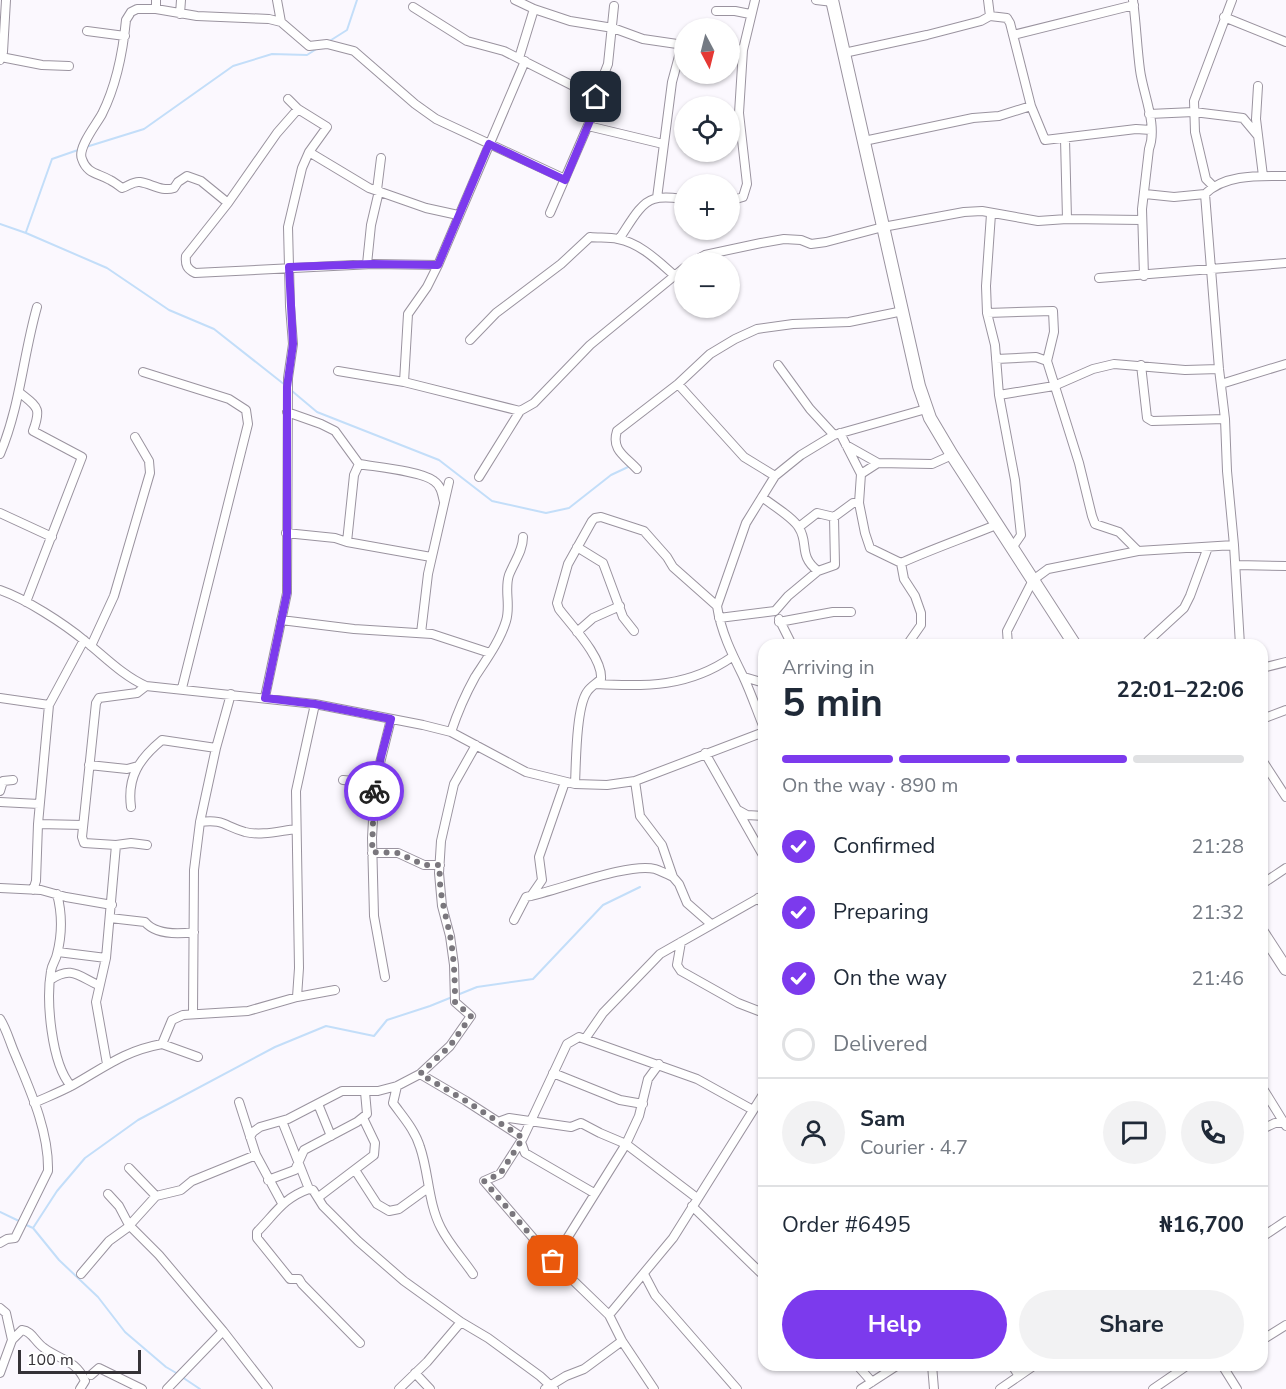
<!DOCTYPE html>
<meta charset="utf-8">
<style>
:root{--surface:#fff;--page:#f2f2f3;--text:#1f2937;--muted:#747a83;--line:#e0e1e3;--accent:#7c3aed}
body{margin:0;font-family:"Nunito Sans",sans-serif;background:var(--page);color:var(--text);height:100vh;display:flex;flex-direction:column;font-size:22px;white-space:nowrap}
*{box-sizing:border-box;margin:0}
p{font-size:20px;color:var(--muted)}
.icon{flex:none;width:33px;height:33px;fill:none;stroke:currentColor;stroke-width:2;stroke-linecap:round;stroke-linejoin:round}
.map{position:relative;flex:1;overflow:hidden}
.panel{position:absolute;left:758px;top:639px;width:510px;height:732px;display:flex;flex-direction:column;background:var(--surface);border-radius:18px;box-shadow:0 2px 4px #0004}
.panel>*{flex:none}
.needle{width:39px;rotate:173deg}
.controls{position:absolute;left:674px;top:18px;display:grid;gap:12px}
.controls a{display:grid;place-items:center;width:66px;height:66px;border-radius:50%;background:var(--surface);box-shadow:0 2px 4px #0004;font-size:30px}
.scale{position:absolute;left:18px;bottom:15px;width:123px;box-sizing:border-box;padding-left:6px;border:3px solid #353237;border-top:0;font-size:16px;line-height:21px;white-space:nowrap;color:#353237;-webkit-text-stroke:4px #fff;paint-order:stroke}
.pin{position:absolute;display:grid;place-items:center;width:51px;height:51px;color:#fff;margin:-26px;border-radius:12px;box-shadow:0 3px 9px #0006}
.courier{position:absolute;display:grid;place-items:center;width:60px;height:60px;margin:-30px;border:4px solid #7c3aed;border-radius:50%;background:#fff;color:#222;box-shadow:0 2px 8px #0007}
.summary em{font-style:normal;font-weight:700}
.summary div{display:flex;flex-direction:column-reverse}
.summary{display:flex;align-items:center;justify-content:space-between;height:102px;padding:0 24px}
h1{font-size:39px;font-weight:700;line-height:45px}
.bar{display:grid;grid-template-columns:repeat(4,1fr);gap:9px 6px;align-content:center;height:72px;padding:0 24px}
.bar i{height:8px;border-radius:4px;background:var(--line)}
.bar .active{background:var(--accent)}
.bar p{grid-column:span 4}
.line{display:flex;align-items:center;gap:15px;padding:0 24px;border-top:2px solid var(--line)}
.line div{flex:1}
.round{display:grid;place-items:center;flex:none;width:63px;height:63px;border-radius:32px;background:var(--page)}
ol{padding:0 24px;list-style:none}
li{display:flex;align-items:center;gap:18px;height:66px}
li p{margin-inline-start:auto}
li .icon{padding:6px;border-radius:50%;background:var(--accent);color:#fff;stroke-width:4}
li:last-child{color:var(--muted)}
li i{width:33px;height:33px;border:3px solid var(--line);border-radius:50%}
.action{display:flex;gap:12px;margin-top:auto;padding:12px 24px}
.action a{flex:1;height:69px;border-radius:36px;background:var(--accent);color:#fff;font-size:24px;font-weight:700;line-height:69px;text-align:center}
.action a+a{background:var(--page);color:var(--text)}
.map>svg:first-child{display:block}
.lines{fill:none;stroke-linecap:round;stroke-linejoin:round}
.stream{stroke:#c3def9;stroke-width:2}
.minor-casing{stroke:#9a939f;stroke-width:10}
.secondary-casing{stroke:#9a939f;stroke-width:14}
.minor{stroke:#fff;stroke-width:8}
.secondary{stroke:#fff;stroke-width:12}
.done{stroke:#7a777d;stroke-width:6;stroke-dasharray:0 10.8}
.route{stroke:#7c3aed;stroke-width:8}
</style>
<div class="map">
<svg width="1286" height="1389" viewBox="0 0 1286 1389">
<rect width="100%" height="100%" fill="#fbf8fe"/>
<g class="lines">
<path class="stream" d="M328 42 347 30 357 0
M86 147 144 129 233 66 272 54 307 55 318 48
M0 224 26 233 107 268 169 310 214 329 285 385
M26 232 52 159 78 150
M292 391 317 412 439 460 492 501 546 513 569 508 611 475 628 467
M0 1212 19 1221
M24 1224 33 1228 59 1260 98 1297 125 1332 166 1367 178 1374
M33 1228 57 1191 85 1158 138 1120 275 1047 326 1026 374 1036 387 1020 430 1006 477 987 533 979 603 905 640 887
M182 1377 200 1389"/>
<defs>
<path id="minor" d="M277 0 281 22
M515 0 534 9 570 21 613 28 643 39 684 45
M816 0 833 2
M988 0 990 16
M1133 0C1136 23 1137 47 1140 70 1143 94 1158 125 1149 149L1142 209 1144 276
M413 7 467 41 504 51 595 97
M156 9V0
M716 11H735L750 14
M180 14 181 0
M1224 17 1286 42
M87 31 125 36
M1013 35 1134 5
M729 48 743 50
M844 53 927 35 981 21 990 16 1007 18 1010 23 1031 106 1045 140 1136 129 1151 130
M1 57 42 65 69 66
M519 58 534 9
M0 60 3 52 6 0
M1258 86 1256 119 1263 176
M298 109 277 133 228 203 186 256C185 265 187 269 195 273L373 264 438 265
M1149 114 1194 112 1243 118 1258 136
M588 126 663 144
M1065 139 1067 219
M864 141 973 118 999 116 1031 106
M309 152 369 188 426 208 458 215
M1213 186 1206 179 1195 132 1194 101 1232 0
M377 190 381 158
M1145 194 1174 197 1205 194
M657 198 672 82 682 45
M729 201 743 197 747 184 739 113 743 50 755 0
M228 203 201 181 187 176 178 182 174 188C162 192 152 184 140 182 133 181 129 186 122 188 118 185 114 182 110 180 98 173 87 174 82 159 77 148 96 125 102 114 116 86 123 51 126 20L131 12 137 9H156L197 16 269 19 281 22 309 46 327 44 354 51 415 104 436 119 565 179
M550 213 592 116 595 97 608 64 614 6
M991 214 986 286 987 313 995 345 999 395 1015 480 1021 535 1012 548
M619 239C628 227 639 203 654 199 663 196 675 198 684 199
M693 262 705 255 761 243 784 239 801 240 811 244 826 242 883 227 964 212 982 211 1038 221 1067 219 1142 220
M367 264 371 225 379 191
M1099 278 1286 263
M987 313 1053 311 1054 332 1047 361 1079 463 1092 516 1095 524 1119 532 1138 551
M470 340 496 313 561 264 590 237C599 238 609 237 618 239 640 243 658 261 674 275
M996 359 1036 357 1047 361
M778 365 810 409 834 435
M1141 365 1147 418 1152 421 1225 419
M338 371 404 382 520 411
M143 372 229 399 246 410 248 424 182 688
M404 382 408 314 427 287 438 265 525 61
M678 384 744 457 775 476
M1221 384 1286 364
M19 392C37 407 42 407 33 431L82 457 26 602
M999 395 1054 386 1093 369 1114 364 1185 370 1219 369
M287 412 321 424 335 431 359 464C376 467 421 471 434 481 441 486 442 493 444 502
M840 433 861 474 859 503 865 533 870 548 901 563C932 549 964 538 996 525
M846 445 878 463
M0 454C20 407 23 356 37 307
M637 469C625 456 611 450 617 431L678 384 710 354 735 339 757 329 793 324 849 322 903 311
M861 474 878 463 932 464 952 455
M479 477 520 411 534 403 590 345 684 268
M762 497C772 505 794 518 799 528 809 543 798 556 818 571
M0 513 52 537
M799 527 817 513 834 517 853 503H859
M286 533 335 538 347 542 431 557
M347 542 354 475 359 464
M577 547 603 563 623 617 634 631
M901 563 904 579 915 596 921 613V625L907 645
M1236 565 1286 566
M0 590C26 599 63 623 85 641 104 656 123 676 146 686L315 704 423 725 451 732 526 772 575 784 607 785 635 781 764 732
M719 618 775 611 788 596 818 571 835 565 834 517
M779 619 792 645
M281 620 354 629 432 634 490 653
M779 622 833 612H851
M577 632 593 618 620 606
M421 633 428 574 449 482
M1148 641 1184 608 1190 596 1208 547
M1008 645 1007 631 1033 580 1048 569 1138 551 1234 545
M1240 645 1234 545 1227 471 1225 419 1219 369 1205 194C1225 174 1259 176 1286 176
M91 646 114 596 150 473 149 461 135 437
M1262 668 1286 662
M744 677 764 683
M596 684C646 687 689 687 732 657
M146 686 137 693 99 698 96 703 82 837 84 843 116 845 131 843 147 845
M265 697 287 593 288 378 293 344 290 306 288 227 302 168 309 152 327 127 298 109 288 99
M0 698 49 705
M1262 719 1286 710
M764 728C757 711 751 693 743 676 732 654 721 632 717 606L746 523 775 476 801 455 834 435 926 409
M451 732C457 714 465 695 475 677 486 660 500 641 506 621 511 605 504 590 509 575 514 562 523 551 523 537
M705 753 764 857
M1262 760 1286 797
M89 765 127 769 138 766
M343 780 375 783
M635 781 640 816 662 845 673 877 679 884 687 903 711 924
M575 784C576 764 576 708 587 692 590 687 597 683 601 679 603 658 572 626 559 609L557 603 568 564 592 521 595 518 601 517 644 531 667 557 673 567 717 606
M0 791 3 781 13 780
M0 802 39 804
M131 807C127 777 139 759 162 740L216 748
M738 810 747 815 764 816
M200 822C224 819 224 826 245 832 261 836 279 831 296 829
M38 824 83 825
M372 853H398L424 865H440
M1262 884 1286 868
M0 888 41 890 66 897 112 905
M33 890 36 881 38 824 49 705 84 640
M57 894C62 913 62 935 57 954 56 960 52 964 51 971 46 1000 51 1063 71 1086
M531 896 542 880 539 857 565 782
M758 898 764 905
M110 918 145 922C156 935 179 934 194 932
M514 920 526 897C557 891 629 862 655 869 661 871 667 874 673 877
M681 942 677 965 681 971 738 1003 764 1013
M58 952 106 958
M385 977 374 916 372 838 375 783 391 719
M50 980C71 966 77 975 98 985
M297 997 299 968 296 791 315 704
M193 1014 194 870 200 822 216 748 231 694
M0 1019C7 1030 10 1043 15 1054 30 1090 49 1131 48 1171L15 1238 7 1239 0 1243
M585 1039 603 1013 660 954 764 895
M162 1044 198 1057
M107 1064 96 1002 106 958 116 845
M553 1073 620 1100 643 1104
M420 1074 466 1101 523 1138
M397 1086 393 1103C403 1117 415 1130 420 1147 429 1173 428 1203 441 1228 449 1244 463 1259 473 1274
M1262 1087 1286 1126
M239 1102 256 1155 282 1203
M34 1103C47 1097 60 1092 73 1085 105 1067 124 1051 162 1044L172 1020 183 1015 248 1011 297 997 335 990
M318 1104 331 1136
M282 1121 309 1189 313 1190 323 1206 358 1241 404 1281 461 1322 488 1338 540 1376 554 1389
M498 1122 509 1118 571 1127 581 1123 600 1133 626 1144 697 1198
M1262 1129 1275 1123H1286
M250 1137 253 1132 260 1127 288 1119 342 1091H378L397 1086 420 1074 450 1046 471 1016 455 1002 454 965 450 936 442 906 439 873 441 841 454 784 476 745
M521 1142 525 1153 594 1193
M129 1168 156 1196
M355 1170 377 1204 389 1211 399 1209 428 1188
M268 1180 295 1170 304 1150 357 1122 367 1114 365 1092
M309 1189C283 1198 275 1214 257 1232V1238L290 1279H299L302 1284 360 1343
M108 1194 119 1206 129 1225 159 1255 223 1331 268 1389
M319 1199 320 1196 374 1155 375 1143 363 1118
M692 1206 764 1276
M1262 1237 1286 1221
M553 1261 626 1144 639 1116 648 1079 659 1064
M81 1274 109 1241 127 1228 156 1196 181 1190 192 1181 256 1155
M644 1274 655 1295 737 1389
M0 1308 6 1313 12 1340
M609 1315 553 1261 484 1181 500 1174 523 1138 567 1044 579 1037 697 1079 753 1110
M1262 1340 1286 1325
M857 1365 872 1382
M932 1365 934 1389
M1012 1365 1019 1376
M1222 1365 1237 1389
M0 1373 12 1340 22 1330C32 1331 35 1342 44 1348 60 1360 76 1360 85 1381L80 1389
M415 1373 430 1389
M91 1375 99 1368 142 1389
M167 1389 223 1331
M399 1389 427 1362 461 1322
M545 1389 566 1376 584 1369 622 1341
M654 1389 622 1341 609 1315 673 1238 764 1093
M861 1389 898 1365
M1000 1389 1035 1365
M1153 1389 1188 1365"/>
<path id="secondary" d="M832 0 919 386 930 418 952 455 1075 645
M1262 932 1286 969"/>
</defs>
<use href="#minor" class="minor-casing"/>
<use href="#secondary" class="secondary-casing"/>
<use href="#minor" class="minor"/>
<use href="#secondary" class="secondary"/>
</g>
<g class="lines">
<path class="done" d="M374 791 372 852 398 853 424 865H440C438 889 445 912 450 935 454 957 455 979 455 1002L471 1016 450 1046 420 1074 466 1101 523 1138 500 1174 484 1181 553 1261"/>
<path class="route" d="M374 791 381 757 391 719 315 704 265 698 287 593V387L293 344 289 267 373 264 438 265 489 144 565 180 592 116 596 97"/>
</g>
</svg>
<div class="controls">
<a><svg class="needle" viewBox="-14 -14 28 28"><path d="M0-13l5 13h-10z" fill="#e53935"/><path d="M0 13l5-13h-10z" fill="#747a83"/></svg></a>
<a><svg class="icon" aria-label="locate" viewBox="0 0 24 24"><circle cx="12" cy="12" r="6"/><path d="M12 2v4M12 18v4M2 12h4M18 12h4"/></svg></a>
<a>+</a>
<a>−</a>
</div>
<div class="scale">100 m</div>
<div class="pin" style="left:553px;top:1261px;background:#ea580c"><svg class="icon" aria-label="bag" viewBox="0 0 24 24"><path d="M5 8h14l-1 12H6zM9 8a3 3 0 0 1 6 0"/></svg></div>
<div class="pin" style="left:596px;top:97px;background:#1f2937"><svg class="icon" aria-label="home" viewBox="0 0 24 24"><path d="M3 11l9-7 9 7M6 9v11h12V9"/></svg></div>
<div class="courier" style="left:374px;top:791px"><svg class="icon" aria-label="bike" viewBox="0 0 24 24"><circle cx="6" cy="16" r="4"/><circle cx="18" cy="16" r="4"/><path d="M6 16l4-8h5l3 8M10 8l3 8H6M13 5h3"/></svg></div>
<section class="panel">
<div class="summary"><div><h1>5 min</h1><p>Arriving in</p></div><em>22:01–22:06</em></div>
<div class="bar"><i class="active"></i><i class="active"></i><i class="active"></i><i></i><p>On the way · 890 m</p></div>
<ol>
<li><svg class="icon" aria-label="check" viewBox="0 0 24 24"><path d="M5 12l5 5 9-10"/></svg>Confirmed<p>21:28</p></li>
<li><svg class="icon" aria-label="check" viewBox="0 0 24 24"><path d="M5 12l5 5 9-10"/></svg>Preparing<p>21:32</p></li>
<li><svg class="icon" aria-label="check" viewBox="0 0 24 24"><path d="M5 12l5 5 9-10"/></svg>On the way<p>21:46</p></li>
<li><i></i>Delivered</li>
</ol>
<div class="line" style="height:108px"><a class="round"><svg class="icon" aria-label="person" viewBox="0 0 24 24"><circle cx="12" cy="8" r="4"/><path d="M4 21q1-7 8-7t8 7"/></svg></a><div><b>Sam</b><p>Courier · 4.7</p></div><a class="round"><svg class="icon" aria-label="chat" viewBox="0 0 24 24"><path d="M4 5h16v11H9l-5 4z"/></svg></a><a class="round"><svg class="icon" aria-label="phone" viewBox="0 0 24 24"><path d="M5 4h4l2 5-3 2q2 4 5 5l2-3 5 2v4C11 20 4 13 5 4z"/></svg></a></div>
<div class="line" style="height:78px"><div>Order #6495</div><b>₦16,700</b></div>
<div class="action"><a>Help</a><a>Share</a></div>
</section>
</div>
